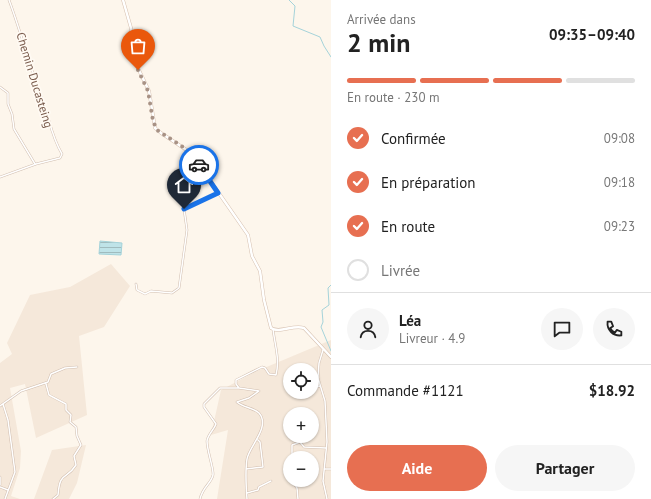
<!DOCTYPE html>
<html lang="fr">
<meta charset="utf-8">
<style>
:root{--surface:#fff;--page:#f6f6f6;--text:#222;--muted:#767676;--line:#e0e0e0;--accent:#e76f51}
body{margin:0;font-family:"PT Sans",sans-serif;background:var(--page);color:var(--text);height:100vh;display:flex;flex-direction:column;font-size:15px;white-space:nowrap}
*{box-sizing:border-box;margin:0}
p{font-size:13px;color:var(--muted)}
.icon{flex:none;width:22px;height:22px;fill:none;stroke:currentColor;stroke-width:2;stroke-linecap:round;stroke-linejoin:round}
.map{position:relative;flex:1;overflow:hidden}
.drawer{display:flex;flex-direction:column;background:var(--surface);width:320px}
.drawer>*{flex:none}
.fabs{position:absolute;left:283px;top:363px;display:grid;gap:8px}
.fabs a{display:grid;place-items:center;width:36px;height:36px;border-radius:50%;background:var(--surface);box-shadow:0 1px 3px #0004;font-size:20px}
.pin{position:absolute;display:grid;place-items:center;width:34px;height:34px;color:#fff;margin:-41px -17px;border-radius:50% 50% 50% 0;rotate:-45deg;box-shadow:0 0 4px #0007}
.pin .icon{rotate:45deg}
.courier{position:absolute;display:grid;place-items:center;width:40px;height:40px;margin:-20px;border:3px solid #1a73e8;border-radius:50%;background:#fff;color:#222;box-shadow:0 1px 5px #0007}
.head em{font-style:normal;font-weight:700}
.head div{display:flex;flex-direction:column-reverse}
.head{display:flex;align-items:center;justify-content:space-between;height:68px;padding:0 16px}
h1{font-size:26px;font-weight:700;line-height:30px}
.bar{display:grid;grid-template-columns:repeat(4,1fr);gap:6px 4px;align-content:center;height:48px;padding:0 16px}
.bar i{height:5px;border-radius:3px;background:var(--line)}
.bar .active{background:var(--accent)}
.bar p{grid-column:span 4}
.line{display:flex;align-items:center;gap:10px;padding:0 16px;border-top:1px solid var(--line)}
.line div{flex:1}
.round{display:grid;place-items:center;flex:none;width:42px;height:42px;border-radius:21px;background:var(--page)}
ol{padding:0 16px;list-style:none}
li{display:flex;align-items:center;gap:12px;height:44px}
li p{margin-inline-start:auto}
li .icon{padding:4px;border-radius:50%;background:var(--accent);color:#fff;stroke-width:4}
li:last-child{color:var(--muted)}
li i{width:22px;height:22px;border:2px solid var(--line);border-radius:50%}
.primary-button{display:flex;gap:8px;margin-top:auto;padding:8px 16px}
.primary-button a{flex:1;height:46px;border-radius:24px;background:var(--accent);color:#fff;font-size:16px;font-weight:700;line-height:46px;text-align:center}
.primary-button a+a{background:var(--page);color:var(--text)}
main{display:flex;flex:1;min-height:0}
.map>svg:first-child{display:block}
.residential{fill:#f5e8da;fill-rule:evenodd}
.water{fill:url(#water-rules);stroke:#a5d3da}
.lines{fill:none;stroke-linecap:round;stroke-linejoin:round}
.stream{stroke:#a5d3da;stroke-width:1}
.minor-casing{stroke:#d1beb0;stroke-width:2.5}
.secondary-casing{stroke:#d6c0b0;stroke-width:3.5}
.minor{stroke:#fff;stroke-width:1.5}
.secondary{stroke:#fff;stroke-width:2.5}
.done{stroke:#a89285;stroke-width:4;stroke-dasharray:0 7.2}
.route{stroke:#1a73e8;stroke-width:5}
.labels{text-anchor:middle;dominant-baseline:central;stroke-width:3.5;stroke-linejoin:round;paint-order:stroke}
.street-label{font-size:12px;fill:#7a5c4d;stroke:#fffaf3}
</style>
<main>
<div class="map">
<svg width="331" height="499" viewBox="0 0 331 499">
<defs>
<pattern id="water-rules" width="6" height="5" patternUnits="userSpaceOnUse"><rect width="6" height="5" fill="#bfe3e8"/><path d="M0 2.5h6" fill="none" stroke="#a0bbbe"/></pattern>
</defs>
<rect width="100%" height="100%" fill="#fdf6ec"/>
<path class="residential" d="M111 264 130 286 104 327 79 336 87 415 36 438 25 384 10 388 21 451 20 468 11 496 20 499H0V363L12 354 7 343 30 295 70 287Z
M331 340V499H217L228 430 211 435 221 390 257 371ZM290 370H312V392H290ZM290 414H312V436H290ZM290 458H312V480H290Z
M86 445 77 483 69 499H34L52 450Z"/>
<path class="water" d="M100 241 122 243 121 255 99 254Z"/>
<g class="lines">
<path class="stream" d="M289 0 295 6 293 26 320 37 324 46 331 57
M331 285 328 288 329 305 322 310 323 322 321 327 331 351"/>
<defs>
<path id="minor" d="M0 87 8 93V104L12 114 14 129 35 164
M0 177 36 164 60 158 62 154C51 136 49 116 41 96 29 65 21 32 9 0
M136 284 137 290 145 294 151 291 172 293 179 288 187 230 184 209 218 193
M323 350 319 363 318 378 325 401 327 442 323 481 327 499
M295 370 306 367V370
M46 384 49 395 66 404V410L71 415 70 422 76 427 77 436 81 445 74 456 76 465C66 481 60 470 58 495L53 499
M312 388 320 386
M3 404 8 420 15 472 5 499
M0 406 21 391 48 382 51 374 65 368 77 367
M292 458V445L300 442 304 447 326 448
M290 465 287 470 290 477
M246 469 263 467 260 442 258 440
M324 469H331
M0 477V485
M292 480 297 488 298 499
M0 487 8 490
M247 493 258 490 259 487 271 481
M200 499C203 486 211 484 213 475 214 469 207 451 207 441 208 434 214 430 216 424L204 407V404L220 388H239
M247 499C246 486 245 472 247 459 249 446 271 427 259 413 254 408 242 407 237 402L249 398 259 391 239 388 236 384V380L262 367 265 368 269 374 276 375C280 359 275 346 273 329"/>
<path id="secondary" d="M123 0 131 28 136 64 149 91 155 128 161 133 191 153 248 235 252 256 260 271 264 300 271 328C280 334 293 324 304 328L331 357"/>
</defs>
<use href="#minor" class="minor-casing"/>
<use href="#secondary" class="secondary-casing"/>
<use href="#minor" class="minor"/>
<use href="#secondary" class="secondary"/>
</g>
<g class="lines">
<path class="done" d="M138 70 148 91 153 121 157 130 186 149 199 165"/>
<path class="route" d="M184 209 218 193 199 165"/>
</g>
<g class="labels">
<g class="street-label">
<text transform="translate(35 80) rotate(73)">Chemin Ducasteing</text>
</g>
</g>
</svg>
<div class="fabs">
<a><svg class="icon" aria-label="locate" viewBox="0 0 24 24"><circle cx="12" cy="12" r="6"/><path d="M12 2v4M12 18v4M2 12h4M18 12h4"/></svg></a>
<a>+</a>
<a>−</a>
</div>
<div class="pin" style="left:138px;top:70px;background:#ea580c"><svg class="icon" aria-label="bag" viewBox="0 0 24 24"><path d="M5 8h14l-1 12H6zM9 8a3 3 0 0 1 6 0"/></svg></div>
<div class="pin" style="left:184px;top:209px;background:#1f2937"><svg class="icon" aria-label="home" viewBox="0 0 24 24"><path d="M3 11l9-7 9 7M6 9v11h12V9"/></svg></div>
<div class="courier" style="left:199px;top:165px"><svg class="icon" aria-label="car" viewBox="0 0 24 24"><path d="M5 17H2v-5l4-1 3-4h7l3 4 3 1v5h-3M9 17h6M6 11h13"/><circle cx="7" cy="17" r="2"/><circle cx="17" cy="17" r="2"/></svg></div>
</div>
<section class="drawer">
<div class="head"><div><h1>2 min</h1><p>Arrivée dans</p></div><em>09:35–09:40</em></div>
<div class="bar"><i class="active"></i><i class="active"></i><i class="active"></i><i></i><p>En route · 230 m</p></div>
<ol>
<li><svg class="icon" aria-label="check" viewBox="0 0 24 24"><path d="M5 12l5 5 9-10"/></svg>Confirmée<p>09:08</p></li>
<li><svg class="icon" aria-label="check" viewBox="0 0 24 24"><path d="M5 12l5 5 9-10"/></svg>En préparation<p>09:18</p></li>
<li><svg class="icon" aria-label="check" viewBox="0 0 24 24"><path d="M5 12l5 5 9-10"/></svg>En route<p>09:23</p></li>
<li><i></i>Livrée</li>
</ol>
<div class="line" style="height:72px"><a class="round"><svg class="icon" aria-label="person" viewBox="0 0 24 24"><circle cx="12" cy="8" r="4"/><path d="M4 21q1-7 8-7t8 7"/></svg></a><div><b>Léa</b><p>Livreur · 4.9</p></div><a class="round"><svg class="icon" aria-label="chat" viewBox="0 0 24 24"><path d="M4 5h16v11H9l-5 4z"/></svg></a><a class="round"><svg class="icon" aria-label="phone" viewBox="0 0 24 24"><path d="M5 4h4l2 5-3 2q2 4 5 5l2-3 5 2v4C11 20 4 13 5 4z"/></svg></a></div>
<div class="line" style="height:52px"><div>Commande #1121</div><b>$18.92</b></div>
<div class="primary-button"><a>Aide</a><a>Partager</a></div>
</section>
</main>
